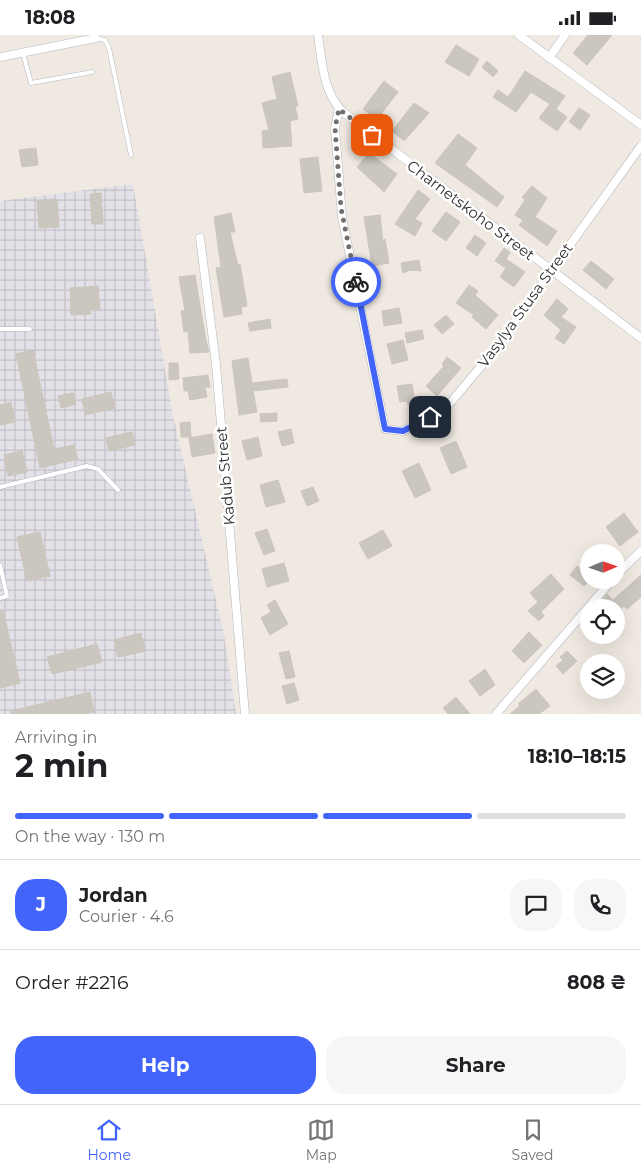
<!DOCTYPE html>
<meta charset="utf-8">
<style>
:root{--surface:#fff;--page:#f6f6f6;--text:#202124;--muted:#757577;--line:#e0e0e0;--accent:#4264fb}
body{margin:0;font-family:Montserrat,sans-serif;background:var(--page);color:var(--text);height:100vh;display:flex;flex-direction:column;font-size:19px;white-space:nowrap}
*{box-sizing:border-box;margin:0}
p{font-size:16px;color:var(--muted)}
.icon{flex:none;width:28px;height:28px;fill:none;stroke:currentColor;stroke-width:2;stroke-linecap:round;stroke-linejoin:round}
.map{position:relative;height:679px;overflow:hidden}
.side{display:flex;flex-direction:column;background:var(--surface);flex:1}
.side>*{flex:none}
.needle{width:32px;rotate:88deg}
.controls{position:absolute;left:580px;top:509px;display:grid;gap:10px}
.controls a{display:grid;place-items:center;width:45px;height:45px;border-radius:50%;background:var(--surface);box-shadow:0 5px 20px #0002;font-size:25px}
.pin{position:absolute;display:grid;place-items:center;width:42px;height:42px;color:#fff;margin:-21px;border-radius:10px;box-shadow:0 2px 8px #0006}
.courier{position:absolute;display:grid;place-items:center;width:50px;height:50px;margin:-25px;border:4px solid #4264fb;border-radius:50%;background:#fff;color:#222;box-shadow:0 1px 6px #0007}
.head em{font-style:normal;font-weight:700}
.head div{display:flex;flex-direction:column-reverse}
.head{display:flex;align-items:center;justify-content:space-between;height:85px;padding:0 15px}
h1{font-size:32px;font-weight:700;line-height:38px}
.bar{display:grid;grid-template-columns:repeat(4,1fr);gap:8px 5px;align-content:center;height:60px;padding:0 15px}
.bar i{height:6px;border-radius:4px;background:var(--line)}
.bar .selected{background:var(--accent)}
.bar p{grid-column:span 4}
.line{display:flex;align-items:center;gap:12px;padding:0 15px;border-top:1px solid var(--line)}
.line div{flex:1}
.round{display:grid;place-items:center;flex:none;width:52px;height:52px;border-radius:20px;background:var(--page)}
.primary-button{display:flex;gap:10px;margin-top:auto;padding:10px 15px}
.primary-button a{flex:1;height:58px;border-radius:20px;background:var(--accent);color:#fff;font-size:20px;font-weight:700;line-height:58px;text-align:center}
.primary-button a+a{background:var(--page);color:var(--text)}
.status{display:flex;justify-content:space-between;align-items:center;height:35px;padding:0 25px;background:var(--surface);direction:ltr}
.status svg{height:14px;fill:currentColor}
.menu{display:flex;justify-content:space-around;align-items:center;height:70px;border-top:1px solid var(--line);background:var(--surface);font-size:14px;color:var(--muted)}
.menu a{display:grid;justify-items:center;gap:2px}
.menu .selected{color:var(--accent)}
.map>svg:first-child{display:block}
.industrial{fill:url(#industrial-grid)}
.building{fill:#cbc7bf;stroke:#cbc5ba}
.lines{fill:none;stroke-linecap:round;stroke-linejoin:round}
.service-casing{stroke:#b4b7c1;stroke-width:5}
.minor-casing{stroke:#b4b7c1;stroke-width:9}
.service{stroke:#fff;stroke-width:4}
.minor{stroke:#fff;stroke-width:8}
.done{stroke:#726f6d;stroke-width:5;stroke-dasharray:0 9}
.route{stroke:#4264fb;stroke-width:6}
.labels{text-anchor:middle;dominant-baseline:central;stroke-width:5;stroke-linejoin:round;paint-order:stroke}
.street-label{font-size:15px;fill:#2e2e2e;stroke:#fff}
</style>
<div class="status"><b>18:08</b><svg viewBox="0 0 49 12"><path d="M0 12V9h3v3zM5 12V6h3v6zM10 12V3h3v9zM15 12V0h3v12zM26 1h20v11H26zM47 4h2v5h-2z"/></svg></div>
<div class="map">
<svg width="641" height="679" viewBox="0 0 641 679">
<defs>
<pattern id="industrial-grid" width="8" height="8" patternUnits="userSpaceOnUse" patternTransform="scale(1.25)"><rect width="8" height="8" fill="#e3e1e8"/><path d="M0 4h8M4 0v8" fill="none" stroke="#c3c1c7"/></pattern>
</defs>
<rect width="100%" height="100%" fill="#efe9e1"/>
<path class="industrial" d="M133 149 173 381 224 600 236 679H0V166Z"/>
<path class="building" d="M588 0H612L587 30 573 18Z
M456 10 479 24 469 41 445 27Z
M487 26 498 36 493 42 482 32Z
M525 36 565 61 556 74 567 82 557 96 539 83 550 69 531 57 516 77 493 62 498 55 508 62Z
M290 37 298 71H295L298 84 290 86 292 111 263 113 262 96 269 95 262 68 277 64 272 42Z
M384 46 398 57 377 84 363 74Z
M414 68 429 78 404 106 392 96Z
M579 73 590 80 580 95 569 87Z
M458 99 477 113 465 130 504 162 497 172 435 128Z
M36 113 38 130 22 132 19 115Z
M369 118 397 139 384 157 357 132Z
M318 122 322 156 304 158 300 124Z
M532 151 547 163 535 182 557 196 547 211 519 190 523 185 515 180 525 165 522 162Z
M418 155 430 164 415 184 422 188 415 201 395 189Z
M101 158 103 189H92L90 159Z
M57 164 59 192 39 193 37 166Z
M446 177 460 187 446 206 432 196Z
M231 178 235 197H230L238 230 240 229 247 271 241 272 242 279 224 282 216 233 221 232 214 182Z
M380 180 383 208 385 204 389 228 372 231 364 182Z
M475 200 486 208 477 221 466 213Z
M504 213 510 217 506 224 525 237 514 252 500 242 506 233 495 226Z
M419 225 421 236 410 235 403 238 401 228Z
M591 226 614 244 606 254 583 235Z
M195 240 206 306 209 317 190 318 188 296 184 297 181 276H185L179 242Z
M469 250 478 256 475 260 498 280 486 294 472 282 474 280 456 268Z
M98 251 100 274H90L91 279 71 280 70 253Z
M557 264 568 274 561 282 576 292 564 309 555 303 561 295 544 280Z
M399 273 402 288 384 291 382 276Z
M446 280 454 289 442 299 434 290Z
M270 284 271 293 250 296 248 288Z
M422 295 424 304 407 308 405 298Z
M403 305 408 325 392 329 387 309Z
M33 315 54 414 74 410 78 424 40 433 16 319Z
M447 322 461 333 437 361 426 351 444 331 442 329Z
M248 323 252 348 287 344 288 352 253 356 257 377 239 380 232 326Z
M169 328H178L179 344 169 345Z
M208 340 210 352H205L207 362 190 365 188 356H184L183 343Z
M412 349 415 368 408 370 407 366 400 367 397 351Z
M111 357 115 373 85 380 82 364Z
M73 358 76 369 61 373 58 361Z
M11 367 15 387 0 390V370Z
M277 378V386L261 387 260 379Z
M190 387 191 402H181L180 388Z
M291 394 294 408 282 411 278 397Z
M132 397 135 410 109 416 106 403Z
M212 399 215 418 192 422 189 403Z
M258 402 262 421 247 425 242 406Z
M456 406 467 432 451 439 440 413Z
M22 416 27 437 8 441 4 420Z
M419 428 431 455 415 463 402 436Z
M278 445 285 467 266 472 260 450Z
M313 452 319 466 307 471 301 456Z
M624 478 638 497 620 511 606 492Z
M267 494 275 516 264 520 255 498Z
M383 495 392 511 368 524 359 508Z
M40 497 50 541 27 546 17 502Z
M284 528 289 546 267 552 262 534Z
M577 531 589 541 590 545 584 551 570 540Z
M551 539 564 554 541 577 544 581 539 586 528 576 538 567 530 558Z
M641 540V562L627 574 624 571 616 578V572H596L607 559 613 565Z
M275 565 288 589 270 600 261 583 271 577 267 570Z
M3 575 20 648 0 653V576Z
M529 597 542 610 524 628 512 616Z
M141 598 145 616 118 622 114 605Z
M97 609 102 627 52 639 47 622Z
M289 616 295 642 286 644 279 618Z
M567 616 577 626 563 639 556 631 563 625 560 622Z
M485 634 495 650 480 661 469 646Z
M294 648 299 665 287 669 282 651Z
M536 654 550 671 539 679H510L520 671 518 669Z
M90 657 94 677 85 679H11V676Z
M456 662 470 679H448L443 673Z"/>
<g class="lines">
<defs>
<path id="service" d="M96 3 105 5 109 13 131 120
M23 18 31 48 92 37
M0 294H30
M0 452 87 431 98 434 118 455
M0 530 7 561 0 563"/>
<path id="minor" d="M318 0C322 26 323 58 343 77L641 303
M519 0 641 90
M0 22 96 3
M549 23 565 0
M339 74 335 93 342 182 385 394 403 396 446 373 493 317 641 111
M200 203 216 329 245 679
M616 540 641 516
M496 679 612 545"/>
</defs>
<use href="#service" class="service-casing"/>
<use href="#minor" class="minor-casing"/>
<use href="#service" class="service"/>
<use href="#minor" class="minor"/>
</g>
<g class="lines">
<path class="done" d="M356 247 341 173 335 93 339 74 372 100"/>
<path class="route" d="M356 247 385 394 403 396 430 382"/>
</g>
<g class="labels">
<g class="street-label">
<text transform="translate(471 175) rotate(37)">Charnetskoho Street</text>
<text transform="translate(525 270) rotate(-54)">Vasylya Stusa Street</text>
<text transform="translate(225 441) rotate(-95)">Kadub Street</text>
</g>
</g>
</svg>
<div class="controls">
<a><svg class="needle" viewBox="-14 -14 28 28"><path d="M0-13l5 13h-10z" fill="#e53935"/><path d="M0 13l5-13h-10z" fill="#757577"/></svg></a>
<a><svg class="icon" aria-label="locate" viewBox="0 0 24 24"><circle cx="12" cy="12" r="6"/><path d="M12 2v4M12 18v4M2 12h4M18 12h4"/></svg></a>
<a><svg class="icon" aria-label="layers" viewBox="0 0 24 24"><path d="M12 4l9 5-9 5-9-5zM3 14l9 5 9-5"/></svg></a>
</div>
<div class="pin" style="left:372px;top:100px;background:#ea580c"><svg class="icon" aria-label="bag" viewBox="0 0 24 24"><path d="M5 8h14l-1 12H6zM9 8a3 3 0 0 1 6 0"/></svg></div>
<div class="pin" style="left:430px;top:382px;background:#1f2937"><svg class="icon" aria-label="home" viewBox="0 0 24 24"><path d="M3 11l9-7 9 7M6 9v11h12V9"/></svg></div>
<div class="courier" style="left:356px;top:247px"><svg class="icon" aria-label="bike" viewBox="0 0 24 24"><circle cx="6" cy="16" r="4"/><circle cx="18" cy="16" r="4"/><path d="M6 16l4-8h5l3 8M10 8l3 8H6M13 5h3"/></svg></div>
</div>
<section class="side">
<div class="head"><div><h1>2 min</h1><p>Arriving in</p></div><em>18:10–18:15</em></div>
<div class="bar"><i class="selected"></i><i class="selected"></i><i class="selected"></i><i></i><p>On the way · 130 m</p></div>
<div class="line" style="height:90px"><b class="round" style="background:var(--accent);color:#fff">J</b><div><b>Jordan</b><p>Courier · 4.6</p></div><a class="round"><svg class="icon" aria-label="chat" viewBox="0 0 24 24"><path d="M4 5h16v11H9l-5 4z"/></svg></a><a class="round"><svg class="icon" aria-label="phone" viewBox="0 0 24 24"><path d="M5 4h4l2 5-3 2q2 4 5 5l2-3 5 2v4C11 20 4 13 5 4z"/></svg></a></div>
<div class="line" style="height:65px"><div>Order #2216</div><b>808 ₴</b></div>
<div class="primary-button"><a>Help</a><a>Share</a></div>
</section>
<nav class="menu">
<a class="selected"><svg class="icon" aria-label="home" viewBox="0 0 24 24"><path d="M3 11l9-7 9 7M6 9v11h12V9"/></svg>Home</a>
<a><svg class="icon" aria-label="map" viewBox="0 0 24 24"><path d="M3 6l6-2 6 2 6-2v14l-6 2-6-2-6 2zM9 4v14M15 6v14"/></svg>Map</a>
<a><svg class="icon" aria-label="saved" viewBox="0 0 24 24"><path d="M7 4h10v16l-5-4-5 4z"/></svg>Saved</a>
</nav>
